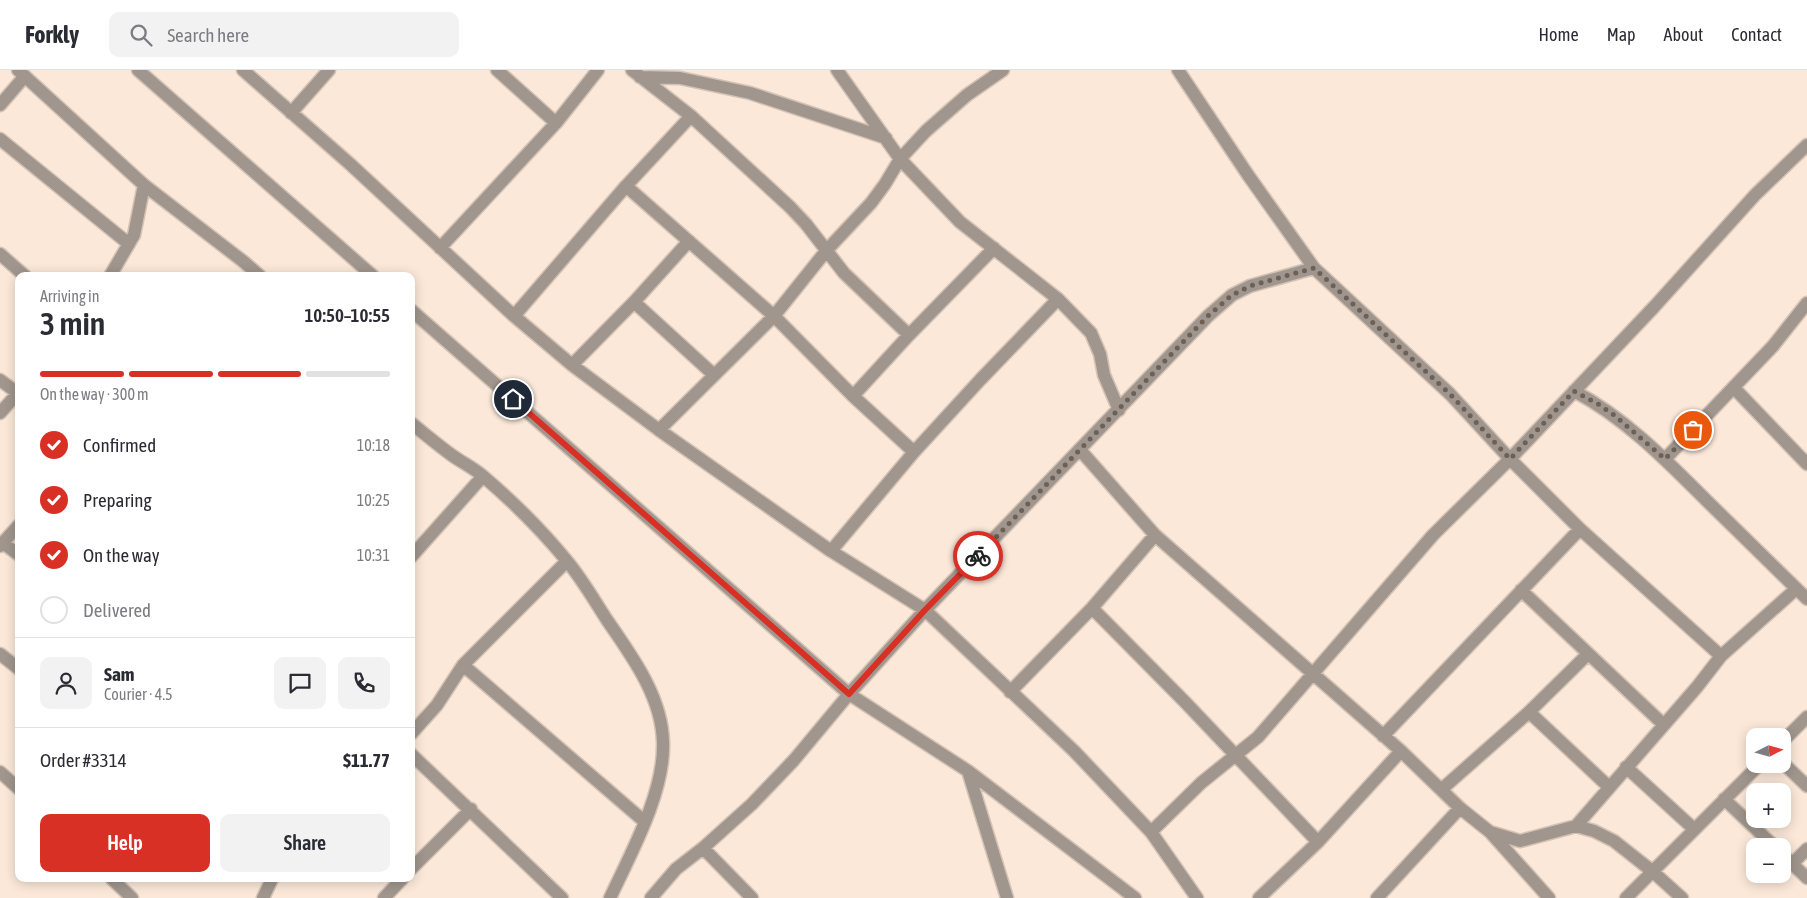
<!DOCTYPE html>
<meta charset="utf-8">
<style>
:root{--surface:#fff;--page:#f2f2f3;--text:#2b2b33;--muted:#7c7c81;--line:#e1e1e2;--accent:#d93025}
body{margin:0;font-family:"Asap Condensed",sans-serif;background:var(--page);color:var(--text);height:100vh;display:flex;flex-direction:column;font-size:19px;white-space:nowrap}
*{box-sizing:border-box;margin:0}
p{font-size:16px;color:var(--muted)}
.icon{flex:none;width:28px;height:28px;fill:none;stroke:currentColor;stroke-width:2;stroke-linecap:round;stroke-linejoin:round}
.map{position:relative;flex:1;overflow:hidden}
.panel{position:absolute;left:15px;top:202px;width:400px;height:610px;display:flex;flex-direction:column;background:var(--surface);border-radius:10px;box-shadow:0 2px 12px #0003}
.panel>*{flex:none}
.needle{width:32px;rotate:84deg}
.tools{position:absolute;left:1746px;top:658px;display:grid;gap:10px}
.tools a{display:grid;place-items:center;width:45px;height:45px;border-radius:10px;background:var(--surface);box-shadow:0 2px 12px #0003;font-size:25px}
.pin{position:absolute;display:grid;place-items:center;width:42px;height:42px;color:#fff;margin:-21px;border:2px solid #fff;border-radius:50%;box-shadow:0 1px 5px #0007}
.courier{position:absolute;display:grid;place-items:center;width:50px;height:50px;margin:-25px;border:4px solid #d93025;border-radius:50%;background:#fff;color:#222;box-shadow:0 1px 6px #0007}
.summary em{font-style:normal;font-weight:600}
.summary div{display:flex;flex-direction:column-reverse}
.summary{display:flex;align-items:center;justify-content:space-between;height:85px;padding:0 25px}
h1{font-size:32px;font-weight:600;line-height:38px}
.bar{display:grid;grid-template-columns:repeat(4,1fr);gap:8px 5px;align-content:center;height:60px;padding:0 25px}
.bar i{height:6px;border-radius:4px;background:var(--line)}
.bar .current{background:var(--accent)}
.bar p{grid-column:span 4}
.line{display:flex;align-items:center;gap:12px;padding:0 25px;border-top:1px solid var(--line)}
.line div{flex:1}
.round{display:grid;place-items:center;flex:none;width:52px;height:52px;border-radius:10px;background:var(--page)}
ol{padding:0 25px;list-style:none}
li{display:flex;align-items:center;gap:15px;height:55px}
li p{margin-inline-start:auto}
li .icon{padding:5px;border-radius:50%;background:var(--accent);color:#fff;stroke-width:4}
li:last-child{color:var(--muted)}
li i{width:28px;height:28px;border:2px solid var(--line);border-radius:50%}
.cta{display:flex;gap:10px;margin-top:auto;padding:10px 25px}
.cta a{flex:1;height:58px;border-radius:10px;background:var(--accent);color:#fff;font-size:20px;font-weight:600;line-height:58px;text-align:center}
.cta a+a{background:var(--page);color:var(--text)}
header{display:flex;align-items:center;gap:30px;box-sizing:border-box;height:70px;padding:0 25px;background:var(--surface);border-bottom:1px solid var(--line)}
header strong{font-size:24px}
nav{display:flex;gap:28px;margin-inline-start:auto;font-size:18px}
.search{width:350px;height:45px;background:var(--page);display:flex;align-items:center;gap:12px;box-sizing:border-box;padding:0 18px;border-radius:10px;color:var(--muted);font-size:19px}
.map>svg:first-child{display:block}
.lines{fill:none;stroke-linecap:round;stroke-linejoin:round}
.minor-casing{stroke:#d4c3b5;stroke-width:15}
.minor{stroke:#a0968e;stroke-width:12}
.done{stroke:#6d6157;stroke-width:5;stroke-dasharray:0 9}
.route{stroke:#d93025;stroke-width:6}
</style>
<header>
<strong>Forkly</strong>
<div class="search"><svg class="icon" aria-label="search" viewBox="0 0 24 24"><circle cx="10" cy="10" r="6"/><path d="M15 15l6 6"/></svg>Search here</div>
<nav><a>Home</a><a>Map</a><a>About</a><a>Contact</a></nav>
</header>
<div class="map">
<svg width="1807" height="828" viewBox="0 0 1807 828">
<rect width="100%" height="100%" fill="#fbe8d9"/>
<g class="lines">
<defs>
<path id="minor" d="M18 0 144 115 244 192 260 206
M138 0 373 206
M243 0 350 94 514 246 572 295 659 360 831 481 925 540 1074 681 1151 762 1197 828
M497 0 556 53
M632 0 691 46 790 137 806 154 844 203 909 265
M837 0 900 89 960 152 1058 229 1091 263 1100 284 1104 305 1119 340
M1178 0 1248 105 1314 198 1450 324 1510 389
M640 7 680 8 750 23 886 68
M0 35 25 6
M291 43 329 0
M0 69 129 174
M626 116 774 246 853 326 914 382
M440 178 556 53 598 0
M0 184 25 206
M110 206 134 165 144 115
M634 232 714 305
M411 240 849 624 968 701 1135 828
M514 246 626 116 691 46
M572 295 634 232 689 171
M0 310 19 324
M1734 318 1807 394
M1574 321C1625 348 1665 389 1706 430 1740 463 1773 496 1807 529
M853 326 909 265 994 178
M0 343 19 322
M411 353C425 364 439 376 453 386 463 393 475 399 484 407 511 430 544 463 567 491 582 509 594 530 607 550 632 586 662 627 663 672 665 722 631 783 610 828
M659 360 774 246 826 181 871 133 885 114 900 89 926 61 967 25 1003 0
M1081 381 1155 465 1401 681 1460 738 1490 762 1520 771 1576 756 1594 761 1614 771 1652 801 1682 828
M1510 389 1580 459 1721 586
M1665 389 1773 276 1807 233
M3 473 19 485
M0 476 19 455
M831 481 914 382 980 310 1058 229
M411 487 483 406
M1521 520 1664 655
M1092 538 1185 632 1318 772
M0 584 19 599
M463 595 645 752
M1010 622 1092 538 1155 465
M1529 642 1609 717
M411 664 437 635 463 595 567 491
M1383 666 1580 459
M1782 672 1807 647
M411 684 562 828
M1782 692 1807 716
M1626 697 1694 759
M968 701 1007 828
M0 702 19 719
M1442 719 1529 642 1588 584
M1724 729 1774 776
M1576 756 1697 617 1721 586 1796 519
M1151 762 1201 713 1258 667 1433 465 1510 389 1654 237 1755 125 1807 75
M1490 762 1549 828
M703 778 752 828
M1782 784 1807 808
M1792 794 1807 779
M411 799 471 739
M112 809 132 828
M263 828 272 809
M384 828 402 809
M651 828 676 799 703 778 752 734 794 690 849 624 925 540 1208 246 1232 225 1250 216 1314 198
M1259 828 1318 772 1401 681
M1377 828 1460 738
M1626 828 1760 694"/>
</defs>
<use href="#minor" class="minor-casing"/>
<use href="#minor" class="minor"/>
</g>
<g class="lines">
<path class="done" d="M978 486 1208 246 1232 225 1250 216 1314 198 1450 324 1510 389 1574 321 1598 334 1614 345 1665 389 1693 360"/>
<path class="route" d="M513 329 849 624 925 540 978 486"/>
</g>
</svg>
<div class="tools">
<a><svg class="needle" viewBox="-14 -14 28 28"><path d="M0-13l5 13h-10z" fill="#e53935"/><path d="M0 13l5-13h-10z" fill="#7c7c81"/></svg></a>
<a>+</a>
<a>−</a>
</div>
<div class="pin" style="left:1693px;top:360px;background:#ea580c"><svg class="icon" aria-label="bag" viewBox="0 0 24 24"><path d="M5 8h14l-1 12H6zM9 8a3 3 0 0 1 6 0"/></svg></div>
<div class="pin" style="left:513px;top:329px;background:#1f2937"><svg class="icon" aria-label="home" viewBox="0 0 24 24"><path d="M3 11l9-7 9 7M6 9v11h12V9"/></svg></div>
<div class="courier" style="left:978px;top:486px"><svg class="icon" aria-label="bike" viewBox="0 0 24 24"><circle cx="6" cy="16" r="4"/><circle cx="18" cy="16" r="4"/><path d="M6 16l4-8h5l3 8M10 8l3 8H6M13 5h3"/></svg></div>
<section class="panel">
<div class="summary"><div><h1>3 min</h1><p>Arriving in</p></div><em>10:50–10:55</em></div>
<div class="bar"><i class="current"></i><i class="current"></i><i class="current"></i><i></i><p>On the way · 300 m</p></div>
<ol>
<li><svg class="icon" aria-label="check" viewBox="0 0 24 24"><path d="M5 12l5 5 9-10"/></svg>Confirmed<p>10:18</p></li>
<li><svg class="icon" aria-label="check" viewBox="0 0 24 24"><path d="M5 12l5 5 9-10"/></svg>Preparing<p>10:25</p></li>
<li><svg class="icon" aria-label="check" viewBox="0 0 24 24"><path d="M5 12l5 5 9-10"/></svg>On the way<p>10:31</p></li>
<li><i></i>Delivered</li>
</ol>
<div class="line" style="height:90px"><a class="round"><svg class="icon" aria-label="person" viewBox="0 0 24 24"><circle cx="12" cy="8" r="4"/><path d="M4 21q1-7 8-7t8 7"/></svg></a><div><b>Sam</b><p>Courier · 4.5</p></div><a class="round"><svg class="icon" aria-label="chat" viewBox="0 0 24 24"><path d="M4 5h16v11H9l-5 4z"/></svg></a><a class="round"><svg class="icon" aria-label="phone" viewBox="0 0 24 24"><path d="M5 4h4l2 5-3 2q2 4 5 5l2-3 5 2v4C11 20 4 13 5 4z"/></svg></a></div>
<div class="line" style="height:65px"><div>Order #3314</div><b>$11.77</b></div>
<div class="cta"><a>Help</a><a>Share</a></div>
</section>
</div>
